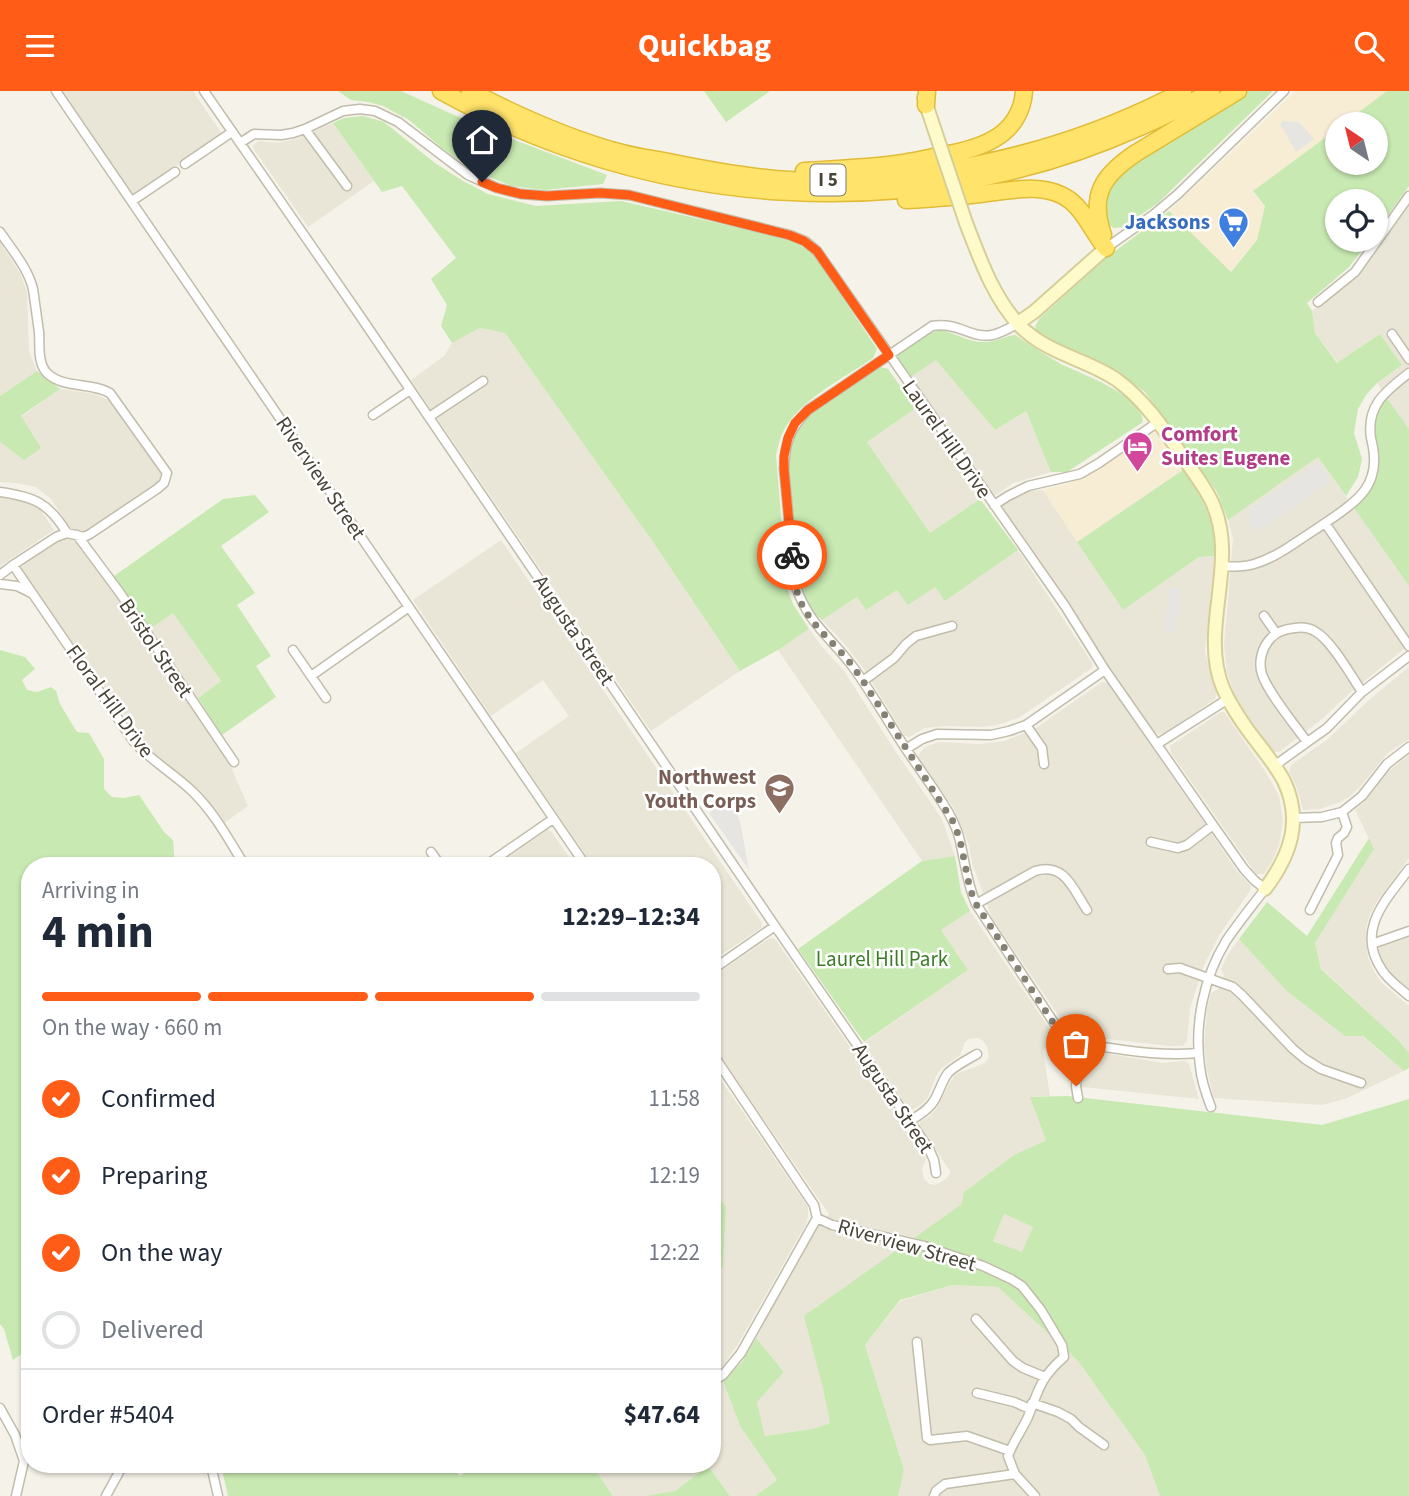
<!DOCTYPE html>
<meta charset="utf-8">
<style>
:root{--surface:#fff;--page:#f2f2f3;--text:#1f2937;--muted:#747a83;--line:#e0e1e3;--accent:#fe5c17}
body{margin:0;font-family:"Source Sans 3",sans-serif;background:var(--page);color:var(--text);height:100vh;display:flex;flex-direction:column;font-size:26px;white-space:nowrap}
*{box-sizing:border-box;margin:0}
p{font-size:23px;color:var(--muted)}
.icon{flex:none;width:38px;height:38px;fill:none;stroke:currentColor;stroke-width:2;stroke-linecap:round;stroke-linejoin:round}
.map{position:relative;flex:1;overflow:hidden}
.side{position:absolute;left:21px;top:766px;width:700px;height:616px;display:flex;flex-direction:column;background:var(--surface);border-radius:28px;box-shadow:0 2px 5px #0004}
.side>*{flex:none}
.needle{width:46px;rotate:325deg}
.fabs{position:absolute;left:1325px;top:21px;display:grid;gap:14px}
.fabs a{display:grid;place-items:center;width:63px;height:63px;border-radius:50%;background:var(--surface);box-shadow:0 2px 5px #0004;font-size:35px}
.pin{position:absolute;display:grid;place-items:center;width:60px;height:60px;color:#fff;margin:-72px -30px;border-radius:50% 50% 50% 0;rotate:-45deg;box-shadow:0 0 7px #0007}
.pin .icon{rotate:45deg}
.courier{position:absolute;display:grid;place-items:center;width:70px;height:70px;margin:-35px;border:5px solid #fe5c17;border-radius:50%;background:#fff;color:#222;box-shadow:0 2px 9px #0007}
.overview em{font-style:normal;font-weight:700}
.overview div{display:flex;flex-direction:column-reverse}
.overview{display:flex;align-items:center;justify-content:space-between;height:119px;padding:0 21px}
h1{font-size:46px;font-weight:700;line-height:52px}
.bar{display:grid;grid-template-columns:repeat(4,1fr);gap:10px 7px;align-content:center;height:84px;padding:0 21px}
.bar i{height:9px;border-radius:5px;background:var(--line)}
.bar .on{background:var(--accent)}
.bar p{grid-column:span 4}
.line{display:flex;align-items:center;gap:18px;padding:0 21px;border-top:2px solid var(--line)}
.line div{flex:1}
ol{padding:0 21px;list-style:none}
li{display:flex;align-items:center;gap:21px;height:77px}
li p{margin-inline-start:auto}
li .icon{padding:7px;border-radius:50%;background:var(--accent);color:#fff;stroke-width:4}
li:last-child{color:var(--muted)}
li i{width:38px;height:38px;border:4px solid var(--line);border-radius:50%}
header{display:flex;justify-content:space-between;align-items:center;height:91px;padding:0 21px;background:var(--accent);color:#fff;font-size:32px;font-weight:700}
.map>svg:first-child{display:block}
.residential{fill:#e9e6d7}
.commercial{fill:#f7edd4}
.green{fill:#c8e9b1;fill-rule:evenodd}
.parking{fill:#e6e5e1}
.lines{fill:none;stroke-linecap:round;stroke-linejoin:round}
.street-casing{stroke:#c1bcab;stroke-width:11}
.secondary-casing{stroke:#d5ce98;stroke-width:16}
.highway-casing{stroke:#e1bc37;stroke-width:19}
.street{stroke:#fff;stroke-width:8}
.secondary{stroke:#fffac9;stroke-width:12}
.highway{stroke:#ffe36a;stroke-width:16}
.secondary-bridge-casing{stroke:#d5ce98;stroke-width:16;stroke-linecap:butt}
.secondary-bridge{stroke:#fffac9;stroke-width:12}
.done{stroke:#858175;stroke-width:7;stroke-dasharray:0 12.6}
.route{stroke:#fe5c17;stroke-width:9}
.labels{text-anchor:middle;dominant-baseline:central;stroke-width:5;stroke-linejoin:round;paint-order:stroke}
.shield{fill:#fff;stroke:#807c73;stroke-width:2}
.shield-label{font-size:19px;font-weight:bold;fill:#494437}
.shop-label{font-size:21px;font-weight:bold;fill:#366cbe;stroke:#fff;text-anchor:end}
.hotel-label{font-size:21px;font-weight:bold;fill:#b23c85;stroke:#fff;text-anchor:start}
.street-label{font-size:21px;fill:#494437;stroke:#fff}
.education-label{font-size:21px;font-weight:bold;fill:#785e54;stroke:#fff;text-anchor:end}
.park-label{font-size:21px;fill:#3c7c28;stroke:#fff}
</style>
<header><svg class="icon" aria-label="menu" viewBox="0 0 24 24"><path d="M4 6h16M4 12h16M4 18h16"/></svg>Quickbag<svg class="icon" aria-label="search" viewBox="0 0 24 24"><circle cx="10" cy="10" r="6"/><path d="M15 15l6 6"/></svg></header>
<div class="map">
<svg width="1409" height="1405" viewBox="0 0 1409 1405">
<rect width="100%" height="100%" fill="#f5f3e9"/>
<path class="residential" d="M62 0H193L222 43 133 104Z
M333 32 374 90 308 136 253 57V54L259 50 278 52 296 48Z
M1409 111V338L1377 292 1402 274 1380 243 1338 272 1315 242 1312 220 1360 182Z
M0 151 20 182 27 201 29 260 37 280 0 305Z
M480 237 505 242 655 454 740 580 651 640 411 289 444 265 452 252Z
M936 268 995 339 1026 320 1051 381 1013 392 996 404H991L909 287Z
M60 298 95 303 108 309 162 382 160 390 92 439 80 442 70 437 51 408 36 396 16 392 0 391V351L24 369 21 326Z
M916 317 980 408 930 442 867 351Z
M1318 366 1409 495V554L1351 601 1322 628 1279 661H1273L1236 608 1227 581 1224 554 1233 448 1228 429Z
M1043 399 1123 519 1199 466 1215 465 1205 561 1217 602 1215 608 1165 642 1158 643 1153 640 1087 545 1073 520 1000 418 1002 413 1028 400Z
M0 405 22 409 33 413 42 421 54 439 0 475Z
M69 447 74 449 117 506 230 674 248 715 224 732 202 702 147 657 21 478 24 471 60 448Z
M501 449 762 832 761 837 712 870V775H593L516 662 569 625 543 589 491 625 413 509Z
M1018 459 1093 573 1092 577 1020 626 997 634 981 636 945 635 925 637 909 646 905 645 864 578 844 552 822 529 858 506 866 519 897 499 935 496 945 510Z
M173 522 221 590 198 607 150 538Z
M809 538 823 557 844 580 894 658 942 728 955 765 922 770 778 559Z
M1409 576V648L1388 662 1358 698 1349 706 1340 711 1320 718 1303 719 1297 697 1289 680 1291 674 1328 648 1370 608Z
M1102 591 1108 592 1237 780 1251 795 1250 800 1220 843 1204 874 1190 917 1187 950 1183 955H1170L1082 945 1071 939 1058 924 992 827 972 772 969 754 953 716 918 668 919 663 925 656 939 651 981 653 1005 650 1036 637Z
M1221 621H1224L1267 683 1279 705 1283 730 1279 754 1273 769 1264 783H1256L1171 662 1170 655Z
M1409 664V767L1378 809 1370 823 1366 837V851L1368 866 1374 881 1382 892 1409 915V962L1397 948 1321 877 1315 852 1374 758 1355 719 1366 709 1389 680Z
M547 739 551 740 575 775H496Z
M970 820 1057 949 1043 959 1050 1005 1030 1006 1047 1048 1014 1064 964 1101 963 1113 823 1297 830 1332 812 1338 765 1345 757 1311 784 1281 756 1247 788 1185 815 1139 829 1123 712 953V886L770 847 775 848 923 1061 926 1067 922 1079 924 1088 929 1093 935 1094 946 1088 950 1083V1080L919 1034 920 1031 930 1025 937 1017 950 991 956 983 985 972 989 966 987 955 982 949 977 947 969 948 965 951 960 964 943 976 936 985 928 1006 922 1013 912 1019 909 1018 864 952 968 879 941 839Z
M1409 845V898L1390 882 1384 873 1378 860 1380 855Z
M1239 848 1257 866 1362 945 1404 980 1345 1008 1322 1014 1214 1007 1207 980 1204 955 1207 919 1211 902 1218 898 1224 884 1221 878 1227 865Z
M1091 960 1163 972 1185 970 1189 973 1199 1008 1082 996 1086 964Z
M712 976 808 1116V1125L806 1133 738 1253 723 1275 712 1283V1183L723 1176 726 1116 712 1097Z
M1003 1123 1033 1136 1022 1162 993 1149Z
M953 1194 998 1196 1078 1270 1145 1364 1160 1405H898L904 1379 865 1254 900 1210Z
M723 1290 740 1335 777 1389 755 1405H730L708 1375 675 1400 645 1405H613L592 1374H712V1297Z"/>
<path class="commercial" d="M1296 0H1387L1343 33H1337V38L1253 101 1265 115 1257 149 1230 181 1169 120Z
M1152 341 1157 343 1183 379 1077 451 1043 399 1066 393 1084 386Z"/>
<path class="green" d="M338 0H401L483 37 607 84 603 93 544 99 511 95 473 79 442 57 409 29 383 15 368 11 351 9Z
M704 0H770L726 31Z
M1245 0H1273L1158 112 1123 136 1114 137 1107 133 1103 126 1105 102 1123 77Z
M1387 0H1409V95L1376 141V110H1337V149H1370L1349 176 1307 212 1312 220 1315 242 1337 272 1380 243 1402 274 1377 292 1366 304 1358 318 1354 342 1362 368 1358 386 1346 405 1318 366 1228 429 1217 401 1145 301 1125 286 1101 273 1053 252 1037 242 1035 235 1040 227 1106 167 1169 120 1231 181 1257 149 1265 115 1253 100 1337 38V72H1376V33H1343Z
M363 25 384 31 435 72 463 90 488 103 536 115 621 110 791 149 804 156 815 165 877 258 873 267C844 287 797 310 782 343 779 349 778 357 776 364L787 497 793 513 809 538 778 559 740 580 655 454 505 242 480 237 452 252 441 235 447 214 431 188 456 167 402 95 382 101 333 32 344 27Z
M940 239C956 242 969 252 986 251 996 251 1005 245 1015 244 1030 254 1045 264 1061 273 1081 283 1143 304 1143 331L1067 381H1051L1026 320 995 339 936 269 909 287 898 271V263L930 242Z
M881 276 888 278 916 317 867 351 930 442 980 408 1018 459 945 510 935 496 908 514 897 499 866 519 857 506 822 529 807 515 799 498 788 374 789 357 797 340 808 325Z
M37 280 60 298 21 325 41 357 24 369 0 351V305Z
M1387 307 1409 338V495L1354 417C1367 404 1380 389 1379 369 1378 342 1367 331 1387 307Z
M1183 379C1204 410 1215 427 1215 465L1199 466 1123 519 1077 451Z
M255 404 269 421 221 455 255 502 237 514 271 565 256 575 276 606 222 644 198 607 221 590 173 522 150 538 114 485 223 408Z
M0 559 25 566 35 578 22 589 27 599 37 601 51 596 56 600 60 613 77 641 89 642 104 668V698L112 706 124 707 139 704 164 741 173 749 175 775H30V1257L13 1269 4 1238 0 1233Z
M1369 747 1374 758 1315 852 1321 878 1397 948 1409 962V977L1404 980 1363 945H1345L1287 900 1239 848 1267 811 1307 845Z
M955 765 961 801 970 820 941 839 968 879 864 951 798 858 922 770Z
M1068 1005 1322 1034 1409 1008V1405H1160L1145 1364 1078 1270 998 1196 953 1194 900 1209 865 1254 904 1379 898 1405H755L777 1389 740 1335 723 1290 742 1271 756 1247 784 1281 757 1311 765 1345 812 1338 830 1332 823 1297 804 1225 962 1113 964 1101 1014 1064 1046 1049 1030 1006ZM1004 1123 1033 1136 1022 1161 993 1150Z
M712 1097 726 1116 723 1176 712 1183Z
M221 1374H452L460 1385 475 1374H565L577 1376 592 1374 613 1405H228Z
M708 1375 730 1405H645L675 1400Z"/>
<path class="parking" d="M1283 30 1299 31 1314 48 1296 61 1280 33Z
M1318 371 1331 390 1257 441 1248 428 1252 425 1248 419Z
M1169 496 1180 497 1176 541 1165 540Z
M718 715 733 718 737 723 740 730 749 779 709 722Z"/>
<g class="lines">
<defs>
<path id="street" d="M56 0 586 775
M204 0 356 219 775 835 929 1058 934 1069 936 1082
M305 38 347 95
M240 52 254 43 281 44 293 42 305 38 343 20 360 18 375 20 398 31 468 84 497 97 521 103 547 105 600 102 629 104 790 144 805 150 817 160 1065 515 1105 579 1213 734 1244 778 1254 789 1265 798C1252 815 1238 832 1226 850 1204 886 1194 933 1200 975 1201 989 1206 1003 1211 1016
M185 73 232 41
M132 110 175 81
M0 141C12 159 28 177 33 198 35 212 37 227 39 241 40 254 37 273 48 283 65 298 92 291 110 302L167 382 164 392 157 398 90 443 84 446 67 442 56 446 13 474
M1106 157 1153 124 1178 103 1284 0
M1318 211 1355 181 1409 105
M1018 232C1010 237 1002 242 992 244 971 248 957 230 932 235L808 319C789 339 785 351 784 378L795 493C808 533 830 545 853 576 872 602 888 631 906 658 918 676 931 693 942 711 950 723 957 736 960 750 965 772 967 792 976 813L1060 941 1074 951 1082 953C1120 958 1159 966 1198 962
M1392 243 1409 268
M373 324 410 299
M429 326 483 290
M0 401C34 406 48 411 67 442
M994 414 1008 405 1028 395 1080 383 1099 372 1158 331
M1325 432 1409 555
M77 444 120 502 234 671
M1222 475C1233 476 1244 476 1254 473 1275 467 1293 453 1310 442 1324 433 1338 424 1350 414 1359 407 1369 396 1372 384 1376 372 1374 359 1371 347 1366 314 1386 300 1409 282
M0 484 13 474 134 651C153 671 173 682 192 700 214 721 229 749 245 775
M0 493 17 495 31 502
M1264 525 1276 542
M293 559 326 607
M311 585 409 516
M863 590 894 567 906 553 916 545 952 535
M1026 634 1042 657 1044 673
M1307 651C1295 634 1268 602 1262 583 1258 571 1262 556 1271 547 1277 540 1285 538 1295 537 1302 536 1310 537 1316 541 1331 549 1352 586 1362 601
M1157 653 1228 608
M906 658 922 648 937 643 991 644 1009 640 1026 634 1105 579
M1274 675 1327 637 1362 601 1409 565
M1294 727 1322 726 1342 721 1362 705 1387 673 1409 656
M1151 751 1178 757 1187 754 1213 734
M431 761 441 775
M485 775 553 728
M1409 778C1386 809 1355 839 1382 879 1388 889 1400 897 1409 905
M976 813 1035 780C1065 771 1073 798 1087 819
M1310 819 1338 764 1336 752 1338 747 1344 742 1347 736 1342 721
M1372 853 1409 840
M1168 878 1180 877 1233 896 1242 904 1293 958 1305 968 1321 978 1361 992
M712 879 775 835
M712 962 814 1114 817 1127 832 1134 924 1155 983 1175 1011 1188 1022 1195 1041 1219 1062 1254 1064 1266C1040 1287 1039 1298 1028 1326 1022 1339 1013 1351 1008 1365L1015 1383 1035 1405
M1078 1007 1076 995 1082 953
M910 1030C919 1024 930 1018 935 1008 940 999 942 990 948 982 956 974 967 969 977 963
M976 1228 1013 1270 1023 1277 1045 1286
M917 1251 927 1347 930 1349 967 1345 1010 1360
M712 1291 723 1284 741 1262 817 1127
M977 1302 1014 1311 1030 1318
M1032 1312 1058 1321 1071 1328 1079 1336 1104 1354
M0 1317 15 1344 24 1370 16 1405
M211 1374 218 1405
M106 1405 123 1374
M934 1405 936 1400 945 1393 1015 1383"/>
<path id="secondary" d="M924 7 935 40
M966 132C980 168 993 206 1020 235 1049 264 1085 267 1117 289 1146 310 1165 340 1185 369 1194 382 1204 395 1211 409 1241 470 1198 537 1223 597 1230 614 1240 628 1250 642 1262 658 1275 673 1284 690 1303 730 1290 765 1265 798
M1018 232 1034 221 1106 157"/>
<path id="highway" d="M441 0C656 120 915 137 1140 36 1165 25 1189 14 1211 0
M470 0C518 25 569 48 622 62 637 66 653 68 669 71 723 82 781 92 837 90 958 85 1076 57 1183 0
M926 14 927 0
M804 80C835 78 866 77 896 73 910 71 924 68 938 65 957 62 977 58 994 48 1012 38 1023 20 1024 0
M906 109C928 108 949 106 971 104 1002 102 1043 88 1071 110 1086 122 1093 142 1106 157
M1103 144C1089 104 1103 84 1136 62L1238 0"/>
</defs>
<use href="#street" class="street-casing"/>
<use href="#secondary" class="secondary-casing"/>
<use href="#highway" class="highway-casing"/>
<use href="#street" class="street"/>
<use href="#secondary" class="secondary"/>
<use href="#highway" class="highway"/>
<defs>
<path id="secondary-bridge" d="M935 40 966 132"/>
</defs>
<use href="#secondary-bridge" class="secondary-bridge-casing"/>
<use href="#secondary-bridge" class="secondary-bridge"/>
</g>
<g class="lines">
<path class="done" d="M792 464C793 479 794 493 799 507 809 532 830 548 847 568 853 575 858 583 863 590L954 732 960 749 970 798 976 813 1054 933C1062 943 1070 949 1082 953L1076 995"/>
<path class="route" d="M482 91 497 97 521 103 547 105 600 102 629 104 789 144 804 150 817 160 889 264 808 319 795 332 788 347 784 365V378L792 464"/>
</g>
<defs>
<symbol id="supermarket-pin" viewBox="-11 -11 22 30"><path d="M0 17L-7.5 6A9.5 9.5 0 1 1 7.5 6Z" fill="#3f7fe0" stroke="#fff"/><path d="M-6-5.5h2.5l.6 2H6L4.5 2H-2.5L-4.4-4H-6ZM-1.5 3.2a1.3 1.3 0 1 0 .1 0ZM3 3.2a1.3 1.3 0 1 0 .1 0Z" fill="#fff"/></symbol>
<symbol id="hotel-pin" viewBox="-11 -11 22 30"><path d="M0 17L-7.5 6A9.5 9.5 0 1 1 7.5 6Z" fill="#d1479c" stroke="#fff"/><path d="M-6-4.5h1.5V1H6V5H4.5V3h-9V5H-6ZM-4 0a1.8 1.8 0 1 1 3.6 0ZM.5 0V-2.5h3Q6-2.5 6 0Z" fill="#fff"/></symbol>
<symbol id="school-pin" viewBox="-11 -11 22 30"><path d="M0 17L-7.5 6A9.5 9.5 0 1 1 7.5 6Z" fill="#8d6e63" stroke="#fff"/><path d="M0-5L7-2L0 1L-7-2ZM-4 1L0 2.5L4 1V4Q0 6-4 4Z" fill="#fff"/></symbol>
</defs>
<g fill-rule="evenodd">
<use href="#supermarket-pin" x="1216" y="114" width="35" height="47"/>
<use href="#hotel-pin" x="1120" y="338" width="35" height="47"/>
<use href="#school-pin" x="762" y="680" width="35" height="47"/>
</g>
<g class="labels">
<rect class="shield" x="810.5" y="73.5" width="35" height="31" rx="5"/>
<g class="shield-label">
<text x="828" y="89">I 5</text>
</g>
<g class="shop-label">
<text x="1210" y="131">Jacksons</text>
</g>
<g class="hotel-label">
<text x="1161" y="343">Comfort<tspan x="1161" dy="24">Suites Eugene</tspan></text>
</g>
<g class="street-label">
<text transform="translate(947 348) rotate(55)">Laurel Hill Drive</text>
<text transform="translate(321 387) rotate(56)">Riverview Street</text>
<text transform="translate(574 539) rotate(56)">Augusta Street</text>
<text transform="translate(156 557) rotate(56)">Bristol Street</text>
<text transform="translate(110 610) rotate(54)">Floral Hill Drive</text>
<text transform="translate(893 1007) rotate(56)">Augusta Street</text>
<text transform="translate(907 1154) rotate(16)">Riverview Street</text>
</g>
<g class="education-label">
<text x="756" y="686">Northwest<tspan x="756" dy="24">Youth Corps</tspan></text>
</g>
<g class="park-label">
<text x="882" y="868">Laurel Hill Park</text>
</g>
</g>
</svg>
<div class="fabs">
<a><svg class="needle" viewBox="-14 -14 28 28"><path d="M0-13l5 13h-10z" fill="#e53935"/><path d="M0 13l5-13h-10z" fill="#747a83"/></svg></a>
<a><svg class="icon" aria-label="locate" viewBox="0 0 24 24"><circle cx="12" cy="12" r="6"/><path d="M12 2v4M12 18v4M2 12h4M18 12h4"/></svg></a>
</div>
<div class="pin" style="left:1076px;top:995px;background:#ea580c"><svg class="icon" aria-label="bag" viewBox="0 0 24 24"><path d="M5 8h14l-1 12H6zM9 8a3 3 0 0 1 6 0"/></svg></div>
<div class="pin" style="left:482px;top:91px;background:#1f2937"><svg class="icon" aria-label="home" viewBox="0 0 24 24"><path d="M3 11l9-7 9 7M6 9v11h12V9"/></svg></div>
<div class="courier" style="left:792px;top:464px"><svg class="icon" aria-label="bike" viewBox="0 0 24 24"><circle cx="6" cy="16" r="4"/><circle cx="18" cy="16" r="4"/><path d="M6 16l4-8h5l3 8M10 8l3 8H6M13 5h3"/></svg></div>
<section class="side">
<div class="overview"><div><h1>4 min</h1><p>Arriving in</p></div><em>12:29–12:34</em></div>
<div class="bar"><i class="on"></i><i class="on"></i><i class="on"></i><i></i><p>On the way · 660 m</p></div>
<ol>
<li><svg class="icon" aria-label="check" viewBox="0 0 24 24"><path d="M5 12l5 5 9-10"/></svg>Confirmed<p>11:58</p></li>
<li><svg class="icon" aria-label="check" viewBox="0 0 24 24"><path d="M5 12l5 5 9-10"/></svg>Preparing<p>12:19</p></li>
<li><svg class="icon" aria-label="check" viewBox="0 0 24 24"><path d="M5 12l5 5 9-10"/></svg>On the way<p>12:22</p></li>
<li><i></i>Delivered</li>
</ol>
<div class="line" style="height:91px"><div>Order #5404</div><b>$47.64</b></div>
</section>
</div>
